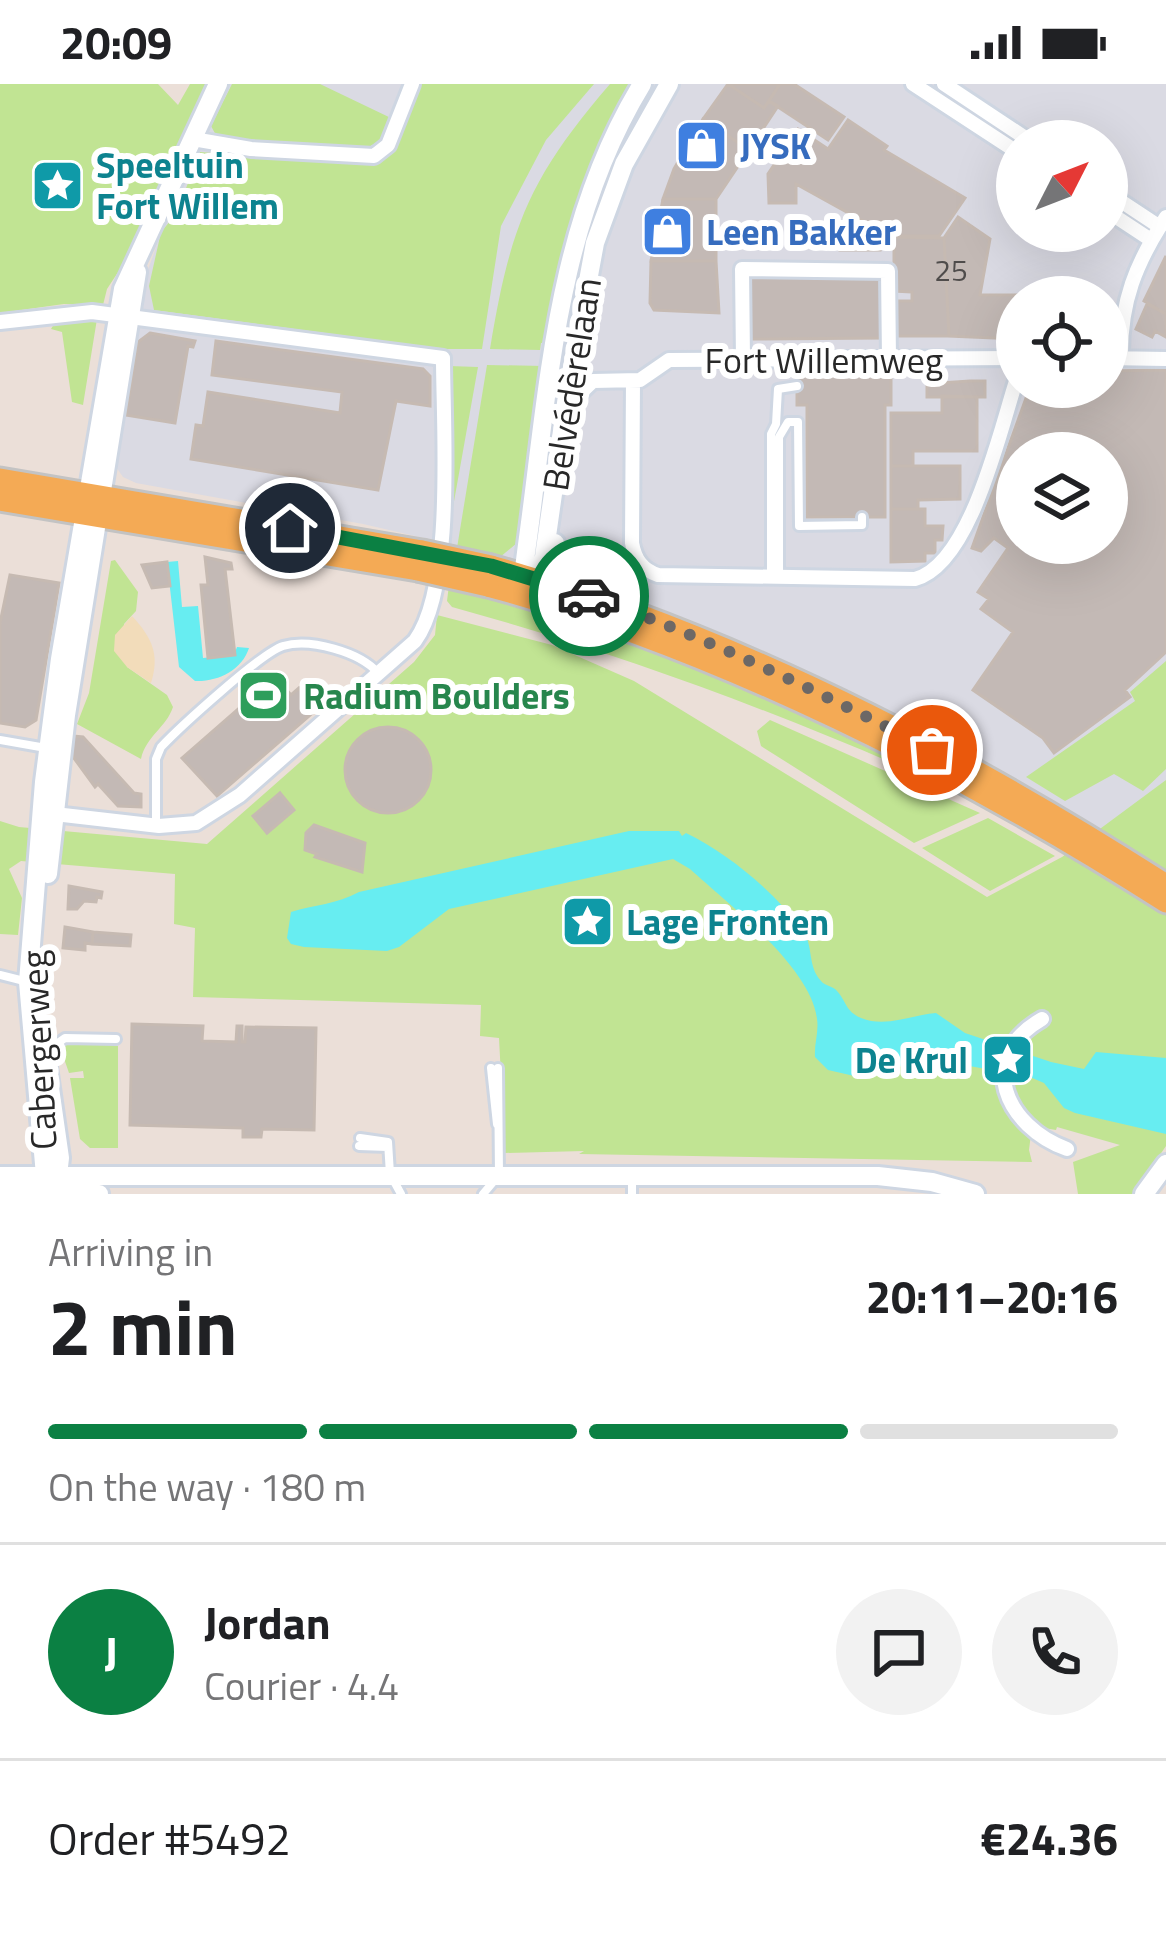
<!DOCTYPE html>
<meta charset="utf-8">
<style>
:root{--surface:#fff;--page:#f2f2f2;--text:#202124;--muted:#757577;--line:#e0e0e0;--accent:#0b8043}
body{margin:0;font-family:"Titillium Web",sans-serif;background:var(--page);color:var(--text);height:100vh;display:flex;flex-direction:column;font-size:45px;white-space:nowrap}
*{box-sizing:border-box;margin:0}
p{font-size:39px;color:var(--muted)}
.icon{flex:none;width:66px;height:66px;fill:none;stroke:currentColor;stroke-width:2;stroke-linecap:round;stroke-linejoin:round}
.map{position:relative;height:1110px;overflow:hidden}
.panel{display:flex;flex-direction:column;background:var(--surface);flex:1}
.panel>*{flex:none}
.needle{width:78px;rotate:48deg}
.buttons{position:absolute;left:996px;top:36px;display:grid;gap:24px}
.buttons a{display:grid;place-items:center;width:132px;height:132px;border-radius:50%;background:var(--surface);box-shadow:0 12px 48px #0002;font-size:60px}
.pin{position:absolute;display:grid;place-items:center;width:102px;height:102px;color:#fff;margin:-51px;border:6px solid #fff;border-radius:50%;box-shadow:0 3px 12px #0007}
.courier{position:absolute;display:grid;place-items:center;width:120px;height:120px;margin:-60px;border:9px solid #0b8043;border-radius:50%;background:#fff;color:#222;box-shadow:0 3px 15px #0007}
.headline em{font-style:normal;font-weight:700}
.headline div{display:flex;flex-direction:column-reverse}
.headline{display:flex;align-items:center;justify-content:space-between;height:204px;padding:0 48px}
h1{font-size:78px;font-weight:700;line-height:90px}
.bar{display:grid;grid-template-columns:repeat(4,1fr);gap:18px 12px;align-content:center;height:144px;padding:0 48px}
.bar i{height:15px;border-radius:9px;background:var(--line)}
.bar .selected{background:var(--accent)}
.bar p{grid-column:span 4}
.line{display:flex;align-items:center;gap:30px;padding:0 48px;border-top:3px solid var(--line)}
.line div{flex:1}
.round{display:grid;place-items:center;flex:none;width:126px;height:126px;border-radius:63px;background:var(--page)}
.status{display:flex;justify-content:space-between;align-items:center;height:84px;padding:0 60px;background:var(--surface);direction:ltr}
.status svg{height:33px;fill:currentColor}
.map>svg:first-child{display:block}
.industrial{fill:#dadae3;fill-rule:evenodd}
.green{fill:#c1e493}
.sand{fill:#f2dcba}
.water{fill:#67edf1}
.building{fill:#c3b9b5;stroke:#c6bab2;stroke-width:3;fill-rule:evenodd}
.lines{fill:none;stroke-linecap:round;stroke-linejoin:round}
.lane-casing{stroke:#ced6e2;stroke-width:14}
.street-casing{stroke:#ced6e2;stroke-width:20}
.secondary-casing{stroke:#ced6e2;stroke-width:24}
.primary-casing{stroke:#c3c3c3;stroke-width:27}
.lane{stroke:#fff;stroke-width:8}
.street{stroke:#fff;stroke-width:14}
.secondary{stroke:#fff;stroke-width:18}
.primary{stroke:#f4aa55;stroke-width:21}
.primary-bridge-casing{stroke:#c3c3c3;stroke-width:27;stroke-linecap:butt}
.primary-bridge{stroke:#f4aa55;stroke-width:21}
.done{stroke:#6c6866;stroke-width:12;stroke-dasharray:0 21.6}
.route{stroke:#0b8043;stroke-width:15}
.labels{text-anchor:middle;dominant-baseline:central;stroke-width:12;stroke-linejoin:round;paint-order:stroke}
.number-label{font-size:30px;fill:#4f4c4b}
.shop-label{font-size:36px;font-weight:bold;fill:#366cbe;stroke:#fff;text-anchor:start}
.culture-label{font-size:36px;font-weight:bold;fill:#0d838f;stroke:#fff;text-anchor:start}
.street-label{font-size:36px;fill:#282828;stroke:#fff}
.leisure-label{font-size:36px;font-weight:bold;fill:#27864d;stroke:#fff;text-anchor:start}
</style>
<div class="status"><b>20:09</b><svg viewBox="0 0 49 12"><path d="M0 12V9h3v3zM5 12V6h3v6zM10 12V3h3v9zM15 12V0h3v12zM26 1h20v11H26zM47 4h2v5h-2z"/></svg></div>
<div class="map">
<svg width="1166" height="1110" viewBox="0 0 1166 1110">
<rect width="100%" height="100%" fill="#ebdfd8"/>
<path class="industrial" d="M227 0H1166V780L1006 694 647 521 502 472 363 440 136 399 123 393 114 380 141 205 167 133ZM1017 57H1107V147H1017ZM1017 213H1107V303H1017ZM1017 369H1107V459H1017Z"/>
<path class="green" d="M0 0H158L178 21 190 0H213L130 170 107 205 103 221 64 220 0 229Z
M232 0H320L393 35 381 56 360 68 217 53 211 42Z
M421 0H594L546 56 501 142 482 265H443L154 226 149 202 161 148 176 130 200 68 364 81C404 75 405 32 421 0Z
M610 0H634C619 28 602 55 590 84 567 140 559 200 549 259H541L540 266 490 265C510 143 529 94 610 0Z
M57 235H97L83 321 72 318 62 248 51 245Z
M487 281 544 282 517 459 499 474 457 464Z
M449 282 478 283 448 451Z
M115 476 138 508 136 527 124 540 127 583 167 611 173 623C166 644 146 652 141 675L77 640 89 609 111 477Z
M449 501C626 543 797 619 956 707 791 633 626 571 452 523L447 517Z
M437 531 552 561 634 597 987 813 1062 773 1166 696V1062L1133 1110H1078L1073 1078 1120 1061 1057 1043 1056 1046 1032 1042 1029 1066 1032 1078 579 1070 584 1067 505 1069 499 954 480 952 481 921 193 913 195 844 174 840 175 790 21 777 9 785 22 814 18 851 0 850V737L19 743 207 760 414 578 435 551Z
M1166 577V685L1143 707 1114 690 1065 717 1026 693 1135 617 1130 608Z
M770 636 980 729 914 759 761 662 757 647Z
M988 734 1055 772 990 807 922 764Z
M96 956 118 962V1064H90L80 1055 70 994H84L83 987 69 989 59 960Z"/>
<path class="sand" d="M132 532C152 554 160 570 151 599L127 583 114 567 115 551Z"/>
<path class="water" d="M178 477 182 523 198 522 203 574 234 571 237 563 249 564C242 586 218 598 195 597L179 583 167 478Z
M629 747H679L682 752 686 749C728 769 774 808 802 845 814 861 807 882 821 897 825 902 833 902 837 907 847 918 845 927 861 934 886 944 911 931 936 929L965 949 1051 978 1084 985 1096 968 1166 974V1050L1075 1029 1064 1024 1044 999 1030 993 925 974 863 994 828 986 815 973C814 960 819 948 817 935 811 883 727 819 690 785L673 775 449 825 399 863 387 867 304 863 291 860 287 854 291 828C314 821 337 820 359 808Z"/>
<path class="building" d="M728 0H780L764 24Z
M728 0 764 24 769 17 778 22 749 66 703 35Z
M780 0H794L844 33 828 56 769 17Z
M703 35 749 66 716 115H663L674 85Z
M848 36 887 62 884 66 965 114 939 152H890L796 100V119H769L768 90 798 45 828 65Z
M663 115H716V177H651Z
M958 133 990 155 980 211H1047L1017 213V255L949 252 944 154Z
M880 148V166H840V154H852V149Z
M894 153 944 154 949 252H894V217H912V208L894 207Z
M1166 172V230L1144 217Z
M651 177H716L719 229 654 226 650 219Z
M750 192H882V254L749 255Z
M1147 220 1166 230V253L1155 247 1152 253 1136 245Z
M150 249 195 257 193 263 188 262 175 339 126 331 138 258Z
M216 257 423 285 430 292V322L396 317 378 406 191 375 196 341 203 342 208 308 340 329 342 308 212 291Z
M797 286H891V321H885V433H807V321H797Z
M1166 286V568L1125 606 1130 613 1054 669 1043 654 973 606 1013 548 981 525 989 515 978 508 1008 464 994 454 981 467 972 464 1030 303H1107V287ZM1017 369H1107V459H1017Z
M970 297H985V313H927V300Z
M942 312 977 313V367H913V382H891V329H942Z
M891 382H960V415L918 416V425H891Z
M891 425H925V442H943L942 456H935V469H925V477L891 478Z
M205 473 231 479 232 485H225L235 571 208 574 201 501H208Z
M167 478 170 502 152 504 142 481Z
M10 491 59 499 36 636 25 643 0 639V539Z
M272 589 291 611 299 604 317 625 217 712 182 674 268 599 265 596Z
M345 686a43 43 0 1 1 86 0a43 43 0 1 1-86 0Z
M73 652 83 653 134 709 141 710V723L118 722 98 700 95 703 71 670Z
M280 709 294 726 267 749 253 732Z
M314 741 365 759 362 788 315 773 317 770 305 766 306 749Z
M69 802 102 808 101 814 97 813 96 818 84 817 77 825H68Z
M65 843 93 848 92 860 85 859V866L63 864Z
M93 848 131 851 130 862 92 860Z
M132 940 203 942 202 957 236 958 237 942H242V958H245L246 943 316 944 314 1046 262 1045 261 1053H243V1044L130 1041Z"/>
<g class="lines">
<defs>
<path id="lane" d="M771 491V350L776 340 778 305 797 302
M779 492V353L788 338H798L799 442 862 441V433
M0 656 46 664
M156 739V675L161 663C180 643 261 569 283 562 310 554 360 568 378 589
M0 891 28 898
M45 968 65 954 116 955
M491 984 497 1040
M360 1054 388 1058 390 1090 401 1110
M359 1062 388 1063
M632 1092V1110
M483 1110 499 1091 498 984"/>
<path id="street" d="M913 0 1017 68
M944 0 1030 57
M193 55 251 65 374 72 388 61 412 0
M1107 108 1160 143
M1107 127 1151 156
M0 238 92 228 443 274C443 343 455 502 415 557L240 711 196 739 159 742 46 729
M1107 274 1166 275
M1121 274C1120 218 1136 179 1166 133
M743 276 742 185 888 187 889 275
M633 297 632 459C635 475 642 486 658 491L915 495C971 480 1000 346 1017 294
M573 316 593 297 640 296 669 276 1017 274
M1042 935C974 974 1006 1043 1067 1065"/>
<path id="secondary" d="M555 459 558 483 583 510
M526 504 523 492 527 461C549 302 556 141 642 0
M534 505 544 473 568 305 595 159 624 80 669 0
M48 790 66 631 137 188
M43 955 60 1074 57 1099
M0 1092H878L932 1098 975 1110
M0 1107 99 1110
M53 1109 45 1091 28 898 44 698 60 575 123 205 218 0
M1144 1110 1166 1080"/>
<path id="primary" d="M0 395 422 467
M0 416 418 486
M491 482C729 550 958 667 1166 801
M488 502C717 563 966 690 1166 818"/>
</defs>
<use href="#lane" class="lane-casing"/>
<use href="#street" class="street-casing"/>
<use href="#secondary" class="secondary-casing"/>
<use href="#primary" class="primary-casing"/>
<use href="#lane" class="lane"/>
<use href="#street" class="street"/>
<use href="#secondary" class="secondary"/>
<use href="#primary" class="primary"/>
<defs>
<path id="primary-bridge" d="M422 467 491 482
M418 486 488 502"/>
</defs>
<use href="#primary-bridge" class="primary-bridge-casing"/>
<use href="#primary-bridge" class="primary-bridge"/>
</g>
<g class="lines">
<path class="done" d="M589 512C707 553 821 609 932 666"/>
<path class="route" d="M290 444 491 482 589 512"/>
</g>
<defs>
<symbol id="shop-square" viewBox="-11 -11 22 22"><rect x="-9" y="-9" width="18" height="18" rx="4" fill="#3f7fe0" stroke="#fff"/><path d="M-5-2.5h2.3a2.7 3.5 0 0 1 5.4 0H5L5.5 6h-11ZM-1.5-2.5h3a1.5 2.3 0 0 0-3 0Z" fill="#fff"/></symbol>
<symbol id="sight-square" viewBox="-11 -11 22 22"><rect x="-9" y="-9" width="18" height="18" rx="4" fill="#0f9aa8" stroke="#fff"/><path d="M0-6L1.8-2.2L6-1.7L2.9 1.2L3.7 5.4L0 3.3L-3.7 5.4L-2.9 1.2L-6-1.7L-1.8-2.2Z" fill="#fff"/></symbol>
<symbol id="stadium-square" viewBox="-11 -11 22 22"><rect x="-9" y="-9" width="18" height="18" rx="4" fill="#2e9e5b" stroke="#fff"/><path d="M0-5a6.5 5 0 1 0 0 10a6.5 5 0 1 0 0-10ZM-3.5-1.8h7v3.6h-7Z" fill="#fff"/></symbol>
</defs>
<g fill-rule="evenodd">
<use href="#shop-square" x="672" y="32" width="59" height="59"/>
<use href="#sight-square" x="28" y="72" width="59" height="59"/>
<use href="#shop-square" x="638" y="118" width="59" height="59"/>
<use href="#stadium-square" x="234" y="582" width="59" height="59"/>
<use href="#sight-square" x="558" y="808" width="59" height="59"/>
<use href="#sight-square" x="978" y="946" width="59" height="59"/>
</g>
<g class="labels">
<g class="number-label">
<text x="951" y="186">25</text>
</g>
<g class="shop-label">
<text x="740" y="61">JYSK</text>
<text x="706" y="147">Leen Bakker</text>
</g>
<g class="culture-label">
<text x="96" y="80">Speeltuin<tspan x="96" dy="41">Fort Willem</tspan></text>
<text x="626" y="837">Lage Fronten</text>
<text x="968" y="975" text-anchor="end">De Krul</text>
</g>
<g class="street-label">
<text x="824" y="275">Fort Willemweg</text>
<text transform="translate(571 300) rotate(-81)">Belvédèrelaan</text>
<text transform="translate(38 966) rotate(-93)">Cabergerweg</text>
</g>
<g class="leisure-label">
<text x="303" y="611">Radium Boulders</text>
</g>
</g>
</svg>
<div class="buttons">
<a><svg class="needle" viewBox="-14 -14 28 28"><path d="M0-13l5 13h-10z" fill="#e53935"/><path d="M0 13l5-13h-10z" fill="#757577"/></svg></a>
<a><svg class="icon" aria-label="locate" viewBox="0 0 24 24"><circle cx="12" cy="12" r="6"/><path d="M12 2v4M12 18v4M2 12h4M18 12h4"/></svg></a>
<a><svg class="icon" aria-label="layers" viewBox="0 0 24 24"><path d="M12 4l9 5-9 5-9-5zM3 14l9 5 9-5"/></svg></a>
</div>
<div class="pin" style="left:932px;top:666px;background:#ea580c"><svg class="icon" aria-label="bag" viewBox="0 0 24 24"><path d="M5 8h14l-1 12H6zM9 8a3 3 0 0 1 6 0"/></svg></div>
<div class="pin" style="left:290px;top:444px;background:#1f2937"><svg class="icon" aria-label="home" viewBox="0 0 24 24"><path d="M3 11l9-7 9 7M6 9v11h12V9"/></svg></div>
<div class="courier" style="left:589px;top:512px"><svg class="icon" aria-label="car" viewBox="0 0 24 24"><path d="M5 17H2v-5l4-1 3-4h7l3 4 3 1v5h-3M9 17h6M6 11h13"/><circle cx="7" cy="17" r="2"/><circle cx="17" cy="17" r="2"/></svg></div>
</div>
<section class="panel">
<div class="headline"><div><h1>2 min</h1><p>Arriving in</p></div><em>20:11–20:16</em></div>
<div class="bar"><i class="selected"></i><i class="selected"></i><i class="selected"></i><i></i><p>On the way · 180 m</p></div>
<div class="line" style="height:216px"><b class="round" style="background:var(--accent);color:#fff">J</b><div><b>Jordan</b><p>Courier · 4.4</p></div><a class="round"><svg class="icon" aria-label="chat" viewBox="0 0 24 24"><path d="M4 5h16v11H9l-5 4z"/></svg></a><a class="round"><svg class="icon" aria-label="phone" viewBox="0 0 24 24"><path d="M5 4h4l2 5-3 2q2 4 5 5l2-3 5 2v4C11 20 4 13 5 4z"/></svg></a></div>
<div class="line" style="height:156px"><div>Order #5492</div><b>€24.36</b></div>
</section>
